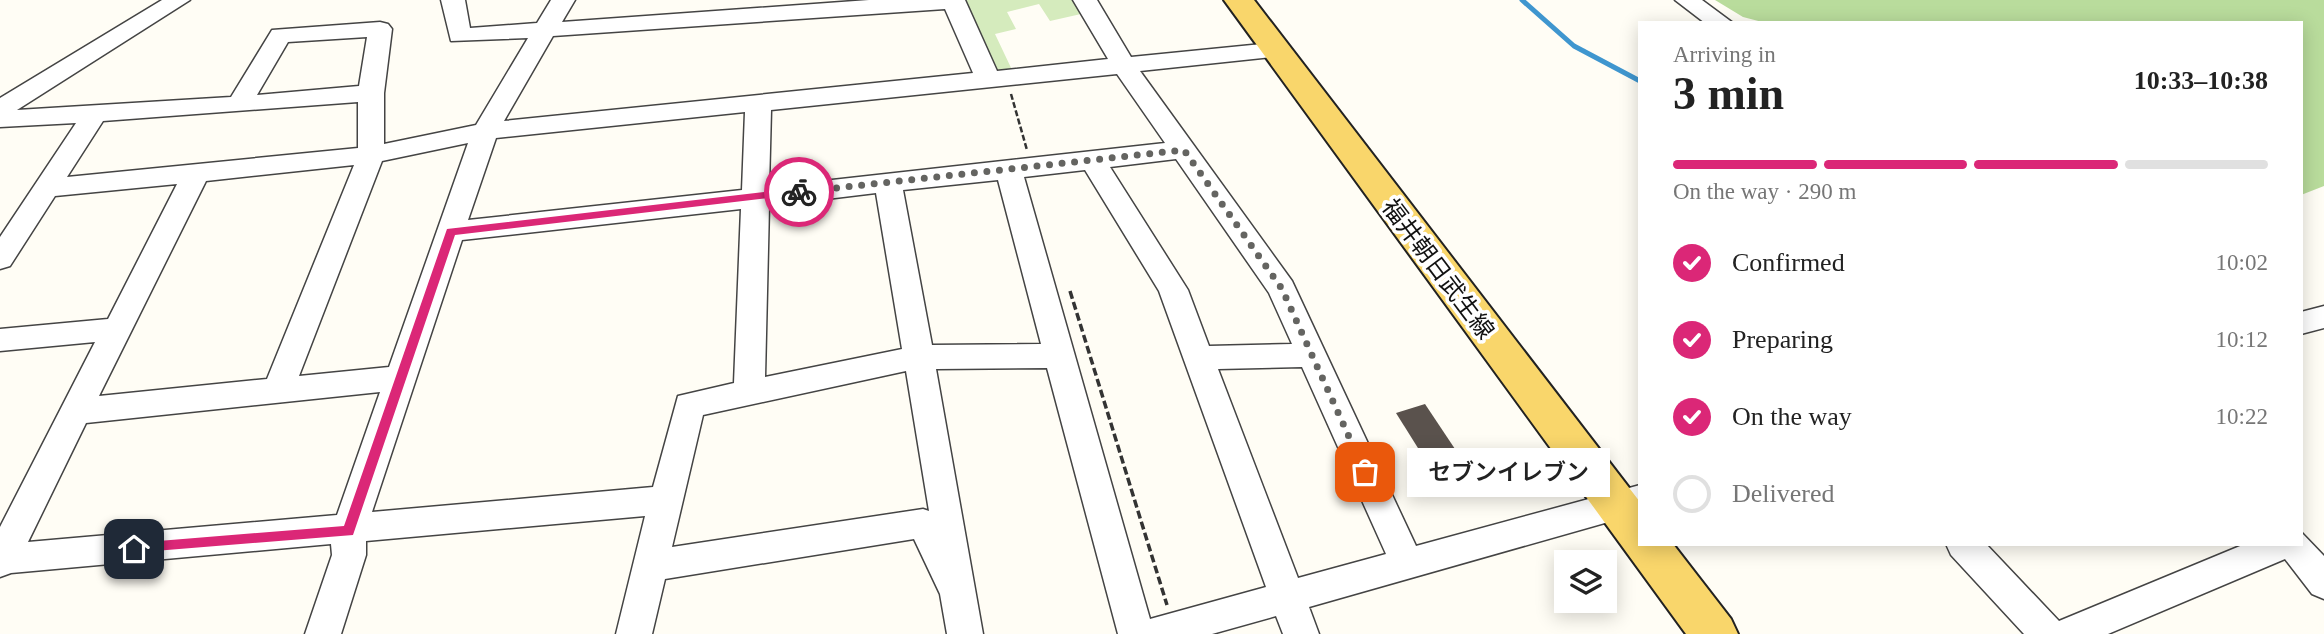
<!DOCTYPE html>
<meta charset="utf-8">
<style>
:root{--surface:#fff;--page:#f2f2f2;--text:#222;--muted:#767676;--line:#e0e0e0;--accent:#db2777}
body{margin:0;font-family:"Times New Roman","Noto Sans JP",serif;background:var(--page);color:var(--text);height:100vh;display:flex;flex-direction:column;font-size:26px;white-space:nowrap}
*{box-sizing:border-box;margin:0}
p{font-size:23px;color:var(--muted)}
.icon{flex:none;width:38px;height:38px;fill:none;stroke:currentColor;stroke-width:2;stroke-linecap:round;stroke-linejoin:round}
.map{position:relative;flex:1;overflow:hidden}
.details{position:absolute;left:1638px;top:21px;width:665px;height:525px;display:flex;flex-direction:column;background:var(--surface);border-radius:0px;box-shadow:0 4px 18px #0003}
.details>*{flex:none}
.tools{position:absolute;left:1554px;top:550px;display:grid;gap:14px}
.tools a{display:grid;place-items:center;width:63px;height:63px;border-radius:0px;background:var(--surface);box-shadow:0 4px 18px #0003;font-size:35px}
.pin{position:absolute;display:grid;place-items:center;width:60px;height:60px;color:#fff;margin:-30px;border-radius:14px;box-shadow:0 4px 10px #0006}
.courier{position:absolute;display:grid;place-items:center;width:70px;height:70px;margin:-35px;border:5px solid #db2777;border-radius:50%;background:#fff;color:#222;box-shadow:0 2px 9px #0007}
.bubble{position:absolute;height:49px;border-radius:0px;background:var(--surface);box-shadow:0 4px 18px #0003;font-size:23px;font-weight:600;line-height:49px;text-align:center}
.head em{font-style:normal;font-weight:600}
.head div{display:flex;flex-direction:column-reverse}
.head{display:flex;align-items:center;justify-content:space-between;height:119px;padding:0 35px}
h1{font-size:46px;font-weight:600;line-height:52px}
.bar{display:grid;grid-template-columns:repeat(4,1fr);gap:10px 7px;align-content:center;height:84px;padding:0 35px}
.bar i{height:9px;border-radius:5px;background:var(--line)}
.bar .selected{background:var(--accent)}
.bar p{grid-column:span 4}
ol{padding:0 35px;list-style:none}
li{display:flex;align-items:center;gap:21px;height:77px}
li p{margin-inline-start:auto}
li .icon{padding:7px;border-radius:50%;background:var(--accent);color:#fff;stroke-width:4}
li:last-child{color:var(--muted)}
li i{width:38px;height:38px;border:4px solid var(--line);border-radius:50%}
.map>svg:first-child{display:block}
.green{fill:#d5ebbd}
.forest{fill:#b9dc9c}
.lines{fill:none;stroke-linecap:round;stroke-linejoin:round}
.stream{stroke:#3f96cf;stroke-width:5}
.building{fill:#5a524d}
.minor-casing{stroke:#444;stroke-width:3}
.major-casing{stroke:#222;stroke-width:4}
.path-far1{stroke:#333;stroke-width:2.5;stroke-dasharray:6 2.5;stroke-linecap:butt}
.path{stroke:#333;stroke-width:3.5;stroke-dasharray:8 3.5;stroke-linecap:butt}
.minor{fill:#fff;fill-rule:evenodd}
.major{fill:#f9d66b;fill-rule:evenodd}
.route{fill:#db2777}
.done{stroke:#646461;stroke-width:7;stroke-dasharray:0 12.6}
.labels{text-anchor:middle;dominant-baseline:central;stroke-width:7;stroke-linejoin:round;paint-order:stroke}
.street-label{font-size:24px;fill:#111;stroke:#fff}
</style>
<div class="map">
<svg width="2324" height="634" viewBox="0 0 2324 634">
<rect width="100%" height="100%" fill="#fffdf5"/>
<path class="green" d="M962 0H1072L1081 14 1050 21 1039 4 1007 12 1016 29 995 34 1013 72 996 74Z"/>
<path class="forest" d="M1715 0H2324V186L2301 195V23H1766L1743 17Z"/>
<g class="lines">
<path class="stream" d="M1522 0 1574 46 1640 81"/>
</g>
<path class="building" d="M1425 404 1459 455 1428 464 1396 413Z"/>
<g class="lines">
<defs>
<path id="minor" d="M162 0H190L17 110 231 97 272 30 380 22 388 24 392 29 384 93V144L476 125 528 38 451 41 441 0H465L470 28 537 23 551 0H575L562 22 869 0H965L997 71 1108 59 1073 0H1097L1131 57 1273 43 1282 45 1285 50 1282 55 1273 57 1140 71 1292 281 1416 546 1640 485V513L1309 607 1319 634H1283L1276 616 1212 634H1118L1047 368 936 369 983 634H947L940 594 914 539 665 579 652 634H616L645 516 366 541V555L341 634H305L332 555 331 544 11 573 0 577V527L95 342 0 351V329L108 319 177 184 55 196 10 266 0 269V237L76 123 0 127V98ZM945 9 973 73 504 121 553 36ZM367 37 359 86 257 95 288 42ZM1117 74 1165 143 769 187 771 110ZM358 102V148L67 177 103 121ZM745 112 742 190 468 220 496 138ZM468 143 389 367 299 376 382 161ZM1176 159 1269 293 1292 344 1209 346 1188 290 1110 167ZM354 165 267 379 99 396 206 181ZM1085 170 1159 291 1266 587 1150 619 1024 177ZM998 180 1041 344 932 345 903 190ZM876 193 902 349 765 377 769 206ZM741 209 734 383 678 396 653 487 372 512 462 240ZM1302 367 1386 554 1298 578 1218 369ZM906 371 929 511 923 509 672 547 703 415ZM380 392 337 515 28 542 86 423Z
M1675 0H1702L1733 23H1705Z
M2324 306V328L2301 334V312Z
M2301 532 2324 556V599L2312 594 2285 559 2108 634H2024L1951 555 1946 544H1986L2059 621 2245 544H2301Z"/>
<path id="major" d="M1224 0H1254L1640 502V544H1673L1731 619 1738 634H1686Z"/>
</defs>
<use href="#minor" class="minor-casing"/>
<use href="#major" class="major-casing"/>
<path class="path-far1" d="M1011 94 1027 150"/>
<path class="path" d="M1070 291 1167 605"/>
<use href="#minor" class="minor"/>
<use href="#major" class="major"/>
</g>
<path class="route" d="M799 188 803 190V194L455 235 353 535 130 553V545L134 543 344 526 447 229Z"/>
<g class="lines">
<path class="done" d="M799 192 1184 150 1282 289 1365 472"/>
</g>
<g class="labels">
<g class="street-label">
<text transform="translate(1438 269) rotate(53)">福井朝日武生線</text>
</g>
</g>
</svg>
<div class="tools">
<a><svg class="icon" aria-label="layers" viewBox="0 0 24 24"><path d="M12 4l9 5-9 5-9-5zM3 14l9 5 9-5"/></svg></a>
</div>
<div class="pin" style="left:1365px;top:472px;background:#ea580c"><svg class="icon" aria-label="bag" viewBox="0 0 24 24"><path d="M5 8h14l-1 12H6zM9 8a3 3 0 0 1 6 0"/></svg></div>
<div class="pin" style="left:134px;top:549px;background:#1f2937"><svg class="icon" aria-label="home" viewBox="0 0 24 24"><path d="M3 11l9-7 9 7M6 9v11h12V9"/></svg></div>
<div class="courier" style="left:799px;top:192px"><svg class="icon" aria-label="bike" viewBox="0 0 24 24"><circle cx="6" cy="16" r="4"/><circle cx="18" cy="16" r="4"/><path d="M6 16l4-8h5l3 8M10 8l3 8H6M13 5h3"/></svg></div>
<div class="bubble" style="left:1407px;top:448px;width:203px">セブンイレブン</div>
<section class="details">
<div class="head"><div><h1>3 min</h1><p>Arriving in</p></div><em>10:33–10:38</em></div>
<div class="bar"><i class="selected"></i><i class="selected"></i><i class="selected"></i><i></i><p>On the way · 290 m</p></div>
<ol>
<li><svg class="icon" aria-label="check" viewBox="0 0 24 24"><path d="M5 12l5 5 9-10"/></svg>Confirmed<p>10:02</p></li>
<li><svg class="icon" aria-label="check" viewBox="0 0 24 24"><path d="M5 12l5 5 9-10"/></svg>Preparing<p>10:12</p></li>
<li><svg class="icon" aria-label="check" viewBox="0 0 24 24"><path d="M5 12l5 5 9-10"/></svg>On the way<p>10:22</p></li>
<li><i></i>Delivered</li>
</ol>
</section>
</div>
